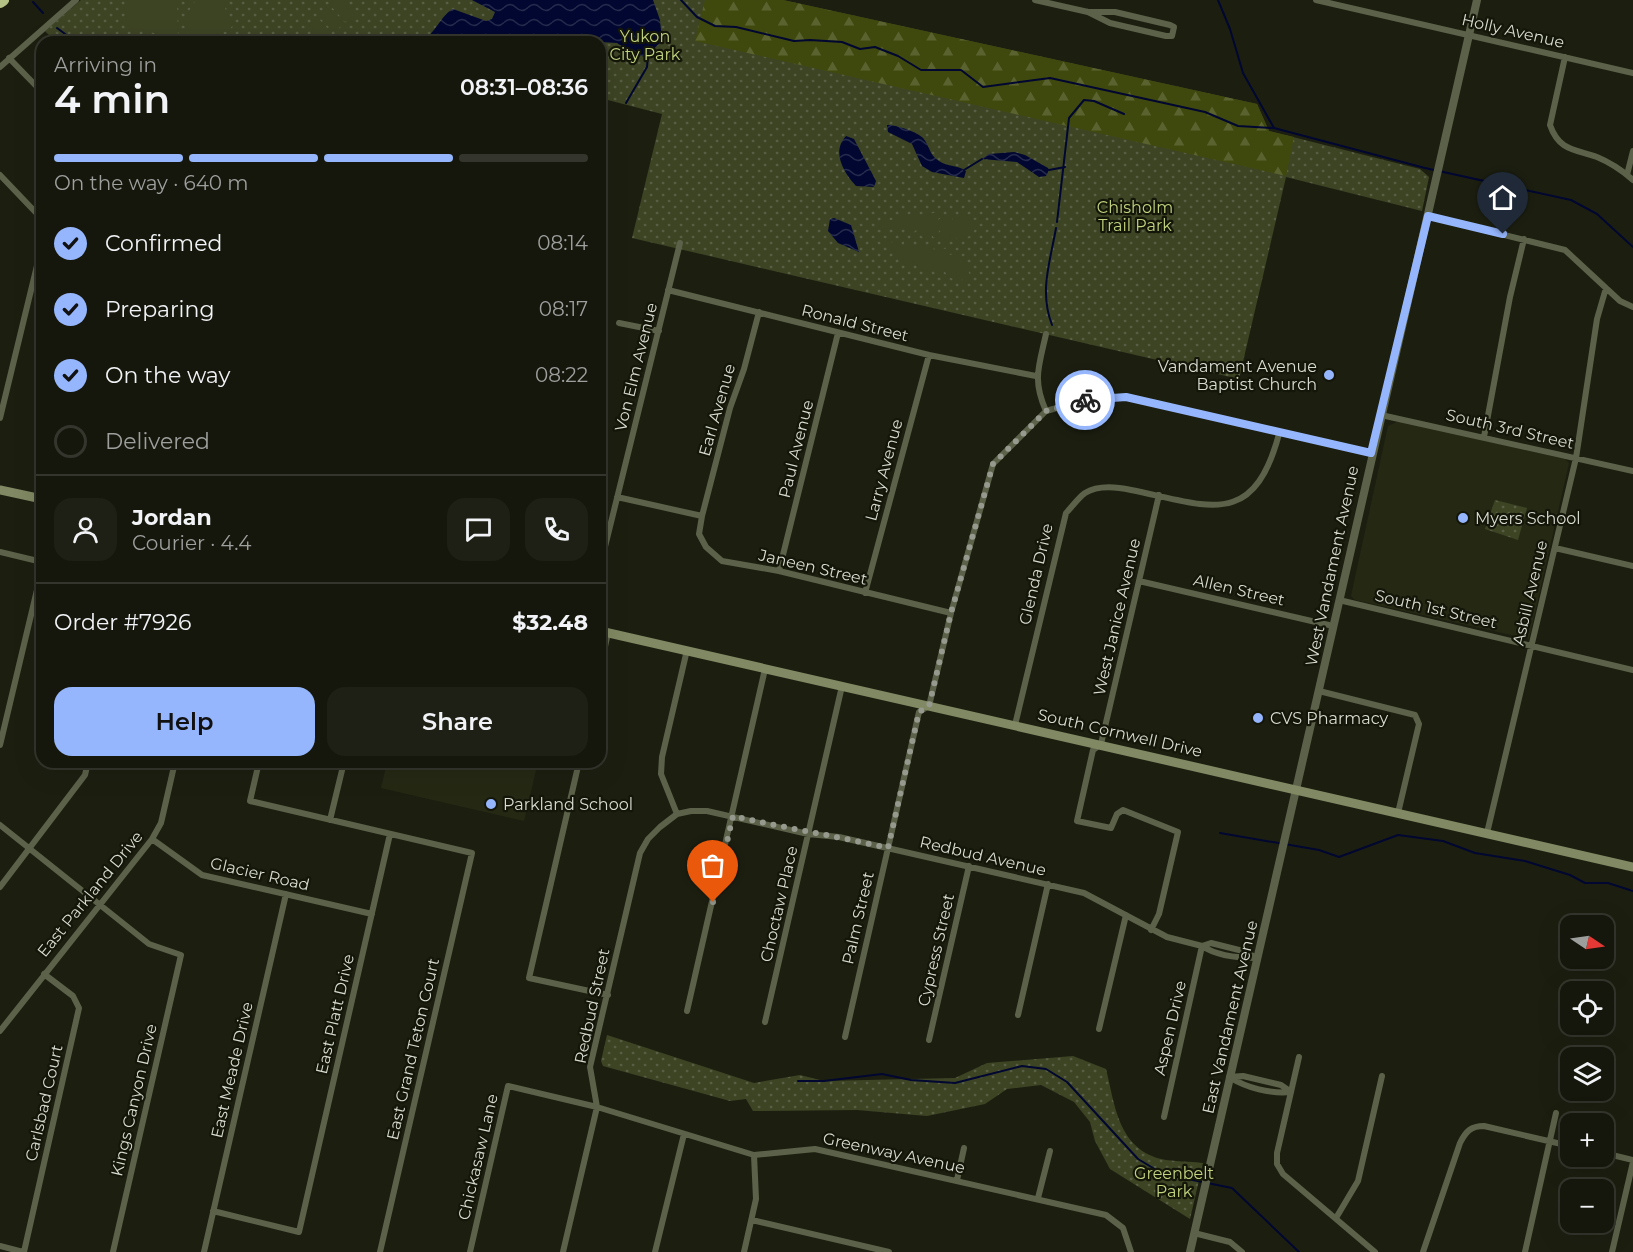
<!DOCTYPE html>
<meta charset="utf-8">
<style>
:root{--surface:#15170c;--page:#1e2015;--text:#f1f3f6;--muted:#9d9f9d;--line:#34362d;--accent:#95b6fd}
body{margin:0;font-family:Montserrat,sans-serif;background:var(--page);color:var(--text);height:100vh;display:flex;flex-direction:column;font-size:22px;white-space:nowrap}
*{box-sizing:border-box;margin:0}
p{font-size:20px;color:var(--muted)}
.icon{flex:none;width:33px;height:33px;fill:none;stroke:currentColor;stroke-width:2;stroke-linecap:round;stroke-linejoin:round}
.map{position:relative;flex:1;overflow:hidden}
.panel{position:absolute;left:36px;top:36px;width:570px;height:732px;display:flex;flex-direction:column;background:var(--surface);border-radius:18px;box-shadow:0 6px 24px #0002,0 0 0 2px var(--line)}
.panel>*{flex:none}
.needle{width:39px;rotate:103deg}
.tools{position:absolute;left:1560px;top:915px;display:grid;gap:12px}
.tools a{display:grid;place-items:center;width:54px;height:54px;border-radius:12px;background:var(--surface);box-shadow:0 6px 24px #0002,0 0 0 2px var(--line);font-size:30px}
.pin{position:absolute;display:grid;place-items:center;width:51px;height:51px;color:#fff;margin:-62px -26px;border-radius:50% 50% 50% 0;rotate:-45deg;box-shadow:0 0 6px #0007}
.pin .icon{rotate:45deg}
.courier{position:absolute;display:grid;place-items:center;width:60px;height:60px;margin:-30px;border:4px solid #95b6fd;border-radius:50%;background:#fff;color:#222;box-shadow:0 2px 8px #0007}
.overview em{font-style:normal;font-weight:600}
.overview div{display:flex;flex-direction:column-reverse}
.overview{display:flex;align-items:center;justify-content:space-between;height:102px;padding:0 18px}
h1{font-size:39px;font-weight:600;line-height:45px}
.bar{display:grid;grid-template-columns:repeat(4,1fr);gap:9px 6px;align-content:center;height:72px;padding:0 18px}
.bar i{height:8px;border-radius:4px;background:var(--line)}
.bar .selected{background:var(--accent)}
.bar p{grid-column:span 4}
.line{display:flex;align-items:center;gap:15px;padding:0 18px;border-top:2px solid var(--line)}
.line div{flex:1}
.round{display:grid;place-items:center;flex:none;width:63px;height:63px;border-radius:18px;background:var(--page)}
ol{padding:0 18px;list-style:none}
li{display:flex;align-items:center;gap:18px;height:66px}
li p{margin-inline-start:auto}
li .icon{padding:6px;border-radius:50%;background:var(--accent);color:#111;stroke-width:4}
li:last-child{color:var(--muted)}
li i{width:33px;height:33px;border:3px solid var(--line);border-radius:50%}
.button{display:flex;gap:12px;margin-top:auto;padding:12px 18px}
.button a{flex:1;height:69px;border-radius:18px;background:var(--accent);color:#111;font-size:24px;font-weight:600;line-height:69px;text-align:center}
.button a+a{background:var(--page);color:var(--text)}
.map>svg:first-child{display:block}
.built{fill:#252914}
.grass{fill:url(#grass-dots)}
.forest{fill:url(#forest-firs)}
.garden{fill:#3d4424}
.water{fill:url(#water-waves)}
.lines{fill:none;stroke-linecap:round;stroke-linejoin:round}
.stream{stroke:#010730;stroke-width:2}
.minor{stroke:#5c624a;stroke-width:6}
.tertiary{stroke:#5c624a;stroke-width:8}
.secondary{stroke:#808963;stroke-width:9}
.motorway{stroke:#b5c286;stroke-width:12}
.done{stroke:#96998d;stroke-width:6;stroke-dasharray:0 10.8}
.route{stroke:#95b6fd;stroke-width:8}
.poi-dot{fill:#95b6fd;stroke:#131608;stroke-width:2}
.labels{text-anchor:middle;dominant-baseline:central;stroke-width:4.5;stroke-linejoin:round;paint-order:stroke}
.street-label{font-size:16px;fill:#d8dbd0;stroke:#131608}
.park-label{font-size:16px;fill:#c1d37e;stroke:#131608}
.poi-label{font-size:16px;fill:#d8dbd0;stroke:#131608;text-anchor:start}
</style>
<div class="map">
<svg width="1633" height="1252" viewBox="0 0 1633 1252">
<defs>
<pattern id="grass-dots" width="8" height="8" patternUnits="userSpaceOnUse" patternTransform="scale(1.5)"><rect width="8" height="8" fill="#3d4424"/><path d="M2 2h.1M6 6h.1" fill="none" stroke="#585e43" stroke-width="1.8" stroke-linecap="round"/></pattern>
<pattern id="forest-firs" width="22" height="20" patternUnits="userSpaceOnUse" patternTransform="scale(1.5)"><rect width="22" height="20" fill="#3f490d"/><path d="M5 1l3.5 6h-7zM16 11l3.5 6h-7z" fill="#5a632f"/></pattern>
<pattern id="water-waves" width="16" height="10" patternUnits="userSpaceOnUse" patternTransform="scale(1.5)"><rect width="16" height="10" fill="#010730"/><path d="M0 5q4-4 8 0t8 0" fill="none" stroke="#252b4d"/></pattern>
</defs>
<rect width="100%" height="100%" fill="#1c1f10"/>
<path class="built" d="M1399 421 1565 459 1569 463 1529 639 1355 600 1351 596 1388 426Z
M387 762H538L524 821 381 788Z"/>
<path class="grass" d="M81 0H783L1257 104 1269 131 1420 169 1429 177 1422 211 1286 177 1239 379 632 238 662 114 600 98V42H56L45 31Z
M1495 500 1527 508 1518 540 1485 529Z
M607 1035 754 1083 800 1075 824 1081 955 1078 987 1063 1073 1056 1106 1069C1115 1105 1118 1148 1161 1159 1174 1162 1190 1161 1203 1163L1190 1219 1110 1169 1095 1141 1090 1122 1074 1102 1041 1085 1007 1089 985 1104 927 1116 857 1110 753 1111 746 1099 730 1101 603 1066 601 1061Z"/>
<path class="forest" d="M705 0H783L1257 104 1269 131 1294 137 1286 176 695 41Z"/>
<path class="garden" d="M130 0H177L178 38 130 28 125 15Z
M197 0H222L232 26 229 31 188 39C187 25 185 10 197 0Z
M336 0H340L354 15 345 22 330 5Z
M328 7 343 24 335 32 320 14Z
M317 17 332 33 324 41 309 24Z
M915 211 921 218 933 213H941L938 220 945 215H953L952 220 968 215 972 216 971 221 985 217 970 236 958 239 951 234 949 242 942 238 940 230 934 238 930 232 922 237 918 228 913 233H905L908 225 876 230C885 216 902 222 915 211Z
M875 233 904 249V240L912 243 915 249 921 243 927 250 933 246 935 255 940 250 948 248 947 256 956 253 964 259 973 284 965 282 957 275 955 279 948 277 944 270 942 275 930 265V272L919 268 913 260 909 265 904 264C899 248 880 250 875 233Z"/>
<path class="water" d="M472 0H653L660 20 662 41 645 57 632 53 617 43 600 42H421C436 33 441 15 453 9L486 21 492 19 495 12Z
M887 125C894 124 918 132 923 138 930 146 929 155 939 161 948 167 958 165 966 171L964 178 932 172 922 166 912 144 888 132Z
M846 136 854 139 876 181 874 187 856 186C844 173 831 152 846 136Z
M1014 152 1025 155 1048 168 1049 170 1046 176 1039 177 1017 162 982 159 989 154Z
M834 218 851 225 859 252 838 243 828 231 830 219Z"/>
<g class="lines">
<path class="stream" d="M681 0 697 17 715 26 736 27 794 41 810 40 842 42 860 49 875 47 898 56 921 70H961L983 87 1050 78 1205 112 1238 126 1274 128 1425 168 1571 200 1597 214 1633 247
M1218 0 1230 29 1243 73 1274 128
M33 2 43 13
M57 28 76 42
M626 103 647 67 648 55
M964 170 982 159
M1049 170 1065 167
M1057 222 1069 118 1084 100 1094 101 1124 114
M1052 325C1039 291 1050 263 1056 228
M1220 833 1319 850 1339 857 1398 835 1443 841 1475 853 1525 861 1570 875 1585 883H1608L1633 891
M798 1081H824L882 1074 911 1080 955 1083 1022 1066 1046 1069 1067 1082 1138 1159 1163 1174 1232 1188 1299 1252"/>
<path class="minor" d="M1035 0 1088 12H1115L1170 25 1174 27 1172 36H1166L1110 23 1088 12
M1316 0 1633 73
M1565 57 1550 125C1559 151 1575 149 1597 157 1609 162 1624 172 1633 180
M9 58 42 92
M0 67 76 0
M600 150 604 151 600 168
M0 175 42 219
M1627 175 1633 151
M1428 216 1565 250 1620 301 1633 307
M668 290 929 355 1036 376
M759 312 744 369 730 408 702 516 699 534 706 547 722 561 779 571 951 613
M619 323 659 331
M1046 411C1032 380 1039 366 1046 334
M1381 415 1633 471
M0 418 42 245
M1484 437 1510 297 1524 239
M617 497 702 516
M1555 548 1633 566
M0 552 42 562
M600 567 680 243
M779 571 838 333
M1139 581 1333 626
M865 593 929 355
M1339 600 1633 670
M600 669 608 633
M1319 691 1415 715 1419 724 1398 813
M1015 725 1066 513C1072 507 1078 498 1085 493 1098 485 1117 487 1131 490 1207 505 1253 531 1279 434
M0 745 42 569
M259 762 250 801 472 853 380 1252
M579 762 529 978 608 995
M677 814 661 774 662 757 687 650
M330 820 344 762
M0 825 149 944 181 955 113 1252
M1487 833 1576 458 1597 319 1606 288
M152 839 202 875 372 914
M0 887 85 775 88 762
M1151 930 1159 914 1178 832 1123 810 1117 814 1111 828 1077 821 1093 750 1101 744 1159 495
M1211 943 1243 951 1257 958C1239 958 1217 956 1202 946Z
M687 1011 765 669
M1018 1015 1048 884
M765 1022 842 686
M1099 1029 1126 915
M0 1031 152 839 161 823 175 762
M845 1037 919 712 929 706 951 613 993 464 1046 411 1089 399 1126 397 1371 453
M929 1040 969 866
M1299 1057 1277 1153V1164L1283 1174 1375 1252
M1243 1076 1281 1085 1291 1092C1270 1094 1247 1088 1229 1077Z
M1604 1153 1633 1160
M957 1180 964 1148
M1038 1198 1050 1151
M213 1211 299 1232 390 834
M1336 1218 1358 1181 1382 1076
M752 1220 889 1252
M1194 1233 1230 1242 1242 1252
M0 1246 23 1252
M24 1252 79 1008 73 996 44 974
M204 1252 286 894
M470 1252 508 1086 597 1107 754 1155 815 1149 1106 1215 1123 1228 1131 1252
M563 1252 597 1107 590 1067 640 853 648 839 660 827 677 814 691 811H707L808 834 839 837 1084 893 1167 937 1202 946 1164 1117
M655 1252 684 1134
M744 1252 756 1199 754 1155
M1423 1252 1460 1143C1466 1131 1471 1126 1484 1126L1570 1146
M1525 1252 1556 1113
M1612 1252 1633 1162"/>
<path class="tertiary" d="M1190 1252 1477 0"/>
<path class="secondary" d="M0 490 42 499
M600 631 1633 867"/>
<path class="motorway" d="M0 2 3 0"/>
</g>
<g class="lines">
<path class="done" d="M713 902 733 816C785 828 836 836 888 848L919 712 929 706 951 613 993 464 1046 411 1085 400"/>
<path class="route" d="M1085 400 1126 397 1371 453 1428 216 1503 234"/>
</g>
<g class="poi-dot">
<circle cx="1329" cy="375" r="6"/>
<circle cx="1463" cy="518" r="6"/>
<circle cx="1258" cy="718" r="6"/>
<circle cx="491" cy="804" r="6"/>
</g>
<g class="labels">
<g class="street-label">
<text transform="translate(1513 31) rotate(13)">Holly Avenue</text>
<text transform="translate(855 323) rotate(14)">Ronald Street</text>
<text transform="translate(636 367) rotate(-76)">Von Elm Avenue</text>
<text transform="translate(717 410) rotate(-74)">Earl Avenue</text>
<text transform="translate(1510 429) rotate(13)">South 3rd Street</text>
<text transform="translate(796 449) rotate(-76)">Paul Avenue</text>
<text transform="translate(884 470) rotate(-75)">Larry Avenue</text>
<text transform="translate(1332 566) rotate(-78)">West Vandament Avenue</text>
<text transform="translate(813 567) rotate(13)">Janeen Street</text>
<text transform="translate(1036 574) rotate(-77)">Glenda Drive</text>
<text transform="translate(1239 590) rotate(13)">Allen Street</text>
<text transform="translate(1530 593) rotate(-77)">Asbill Avenue</text>
<text transform="translate(1436 609) rotate(13)">South 1st Street</text>
<text transform="translate(1117 617) rotate(-77)">West Janice Avenue</text>
<text transform="translate(1120 733) rotate(13)">South Cornwell Drive</text>
<text transform="translate(983 856) rotate(13)">Redbud Avenue</text>
<text transform="translate(260 874) rotate(13)">Glacier Road</text>
<text transform="translate(90 894) rotate(-51)">East Parkland Drive</text>
<text transform="translate(779 904) rotate(-77)">Choctaw Place</text>
<text transform="translate(858 918) rotate(-77)">Palm Street</text>
<text transform="translate(936 950) rotate(-77)">Cypress Street</text>
<text transform="translate(592 1006) rotate(-78)">Redbud Street</text>
<text transform="translate(335 1014) rotate(-77)">East Platt Drive</text>
<text transform="translate(1230 1017) rotate(-77)">East Vandament Avenue</text>
<text transform="translate(1170 1028) rotate(-77)">Aspen Drive</text>
<text transform="translate(413 1049) rotate(-77)">East Grand Teton Court</text>
<text transform="translate(232 1070) rotate(-77)">East Meade Drive</text>
<text transform="translate(134 1100) rotate(-77)">Kings Canyon Drive</text>
<text transform="translate(44 1103) rotate(-77)">Carlsbad Court</text>
<text transform="translate(894 1153) rotate(12)">Greenway Avenue</text>
<text transform="translate(478 1157) rotate(-77)">Chickasaw Lane</text>
</g>
<g class="park-label">
<text x="645" y="36">Yukon<tspan x="645" dy="18">City Park</tspan></text>
<text x="1135" y="207">Chisholm<tspan x="1135" dy="18">Trail Park</tspan></text>
<text x="1174" y="1173">Greenbelt<tspan x="1174" dy="18">Park</tspan></text>
</g>
<g class="poi-label">
<text x="1317" y="366" text-anchor="end">Vandament Avenue<tspan x="1317" dy="18">Baptist Church</tspan></text>
<text x="1475" y="518">Myers School</text>
<text x="1270" y="718">CVS Pharmacy</text>
<text x="503" y="804">Parkland School</text>
</g>
</g>
</svg>
<div class="tools">
<a><svg class="needle" viewBox="-14 -14 28 28"><path d="M0-13l5 13h-10z" fill="#e53935"/><path d="M0 13l5-13h-10z" fill="#9d9f9d"/></svg></a>
<a><svg class="icon" aria-label="locate" viewBox="0 0 24 24"><circle cx="12" cy="12" r="6"/><path d="M12 2v4M12 18v4M2 12h4M18 12h4"/></svg></a>
<a><svg class="icon" aria-label="layers" viewBox="0 0 24 24"><path d="M12 4l9 5-9 5-9-5zM3 14l9 5 9-5"/></svg></a>
<a>+</a>
<a>−</a>
</div>
<div class="pin" style="left:713px;top:902px;background:#ea580c"><svg class="icon" aria-label="bag" viewBox="0 0 24 24"><path d="M5 8h14l-1 12H6zM9 8a3 3 0 0 1 6 0"/></svg></div>
<div class="pin" style="left:1503px;top:234px;background:#1f2937"><svg class="icon" aria-label="home" viewBox="0 0 24 24"><path d="M3 11l9-7 9 7M6 9v11h12V9"/></svg></div>
<div class="courier" style="left:1085px;top:400px"><svg class="icon" aria-label="bike" viewBox="0 0 24 24"><circle cx="6" cy="16" r="4"/><circle cx="18" cy="16" r="4"/><path d="M6 16l4-8h5l3 8M10 8l3 8H6M13 5h3"/></svg></div>
<section class="panel">
<div class="overview"><div><h1>4 min</h1><p>Arriving in</p></div><em>08:31–08:36</em></div>
<div class="bar"><i class="selected"></i><i class="selected"></i><i class="selected"></i><i></i><p>On the way · 640 m</p></div>
<ol>
<li><svg class="icon" aria-label="check" viewBox="0 0 24 24"><path d="M5 12l5 5 9-10"/></svg>Confirmed<p>08:14</p></li>
<li><svg class="icon" aria-label="check" viewBox="0 0 24 24"><path d="M5 12l5 5 9-10"/></svg>Preparing<p>08:17</p></li>
<li><svg class="icon" aria-label="check" viewBox="0 0 24 24"><path d="M5 12l5 5 9-10"/></svg>On the way<p>08:22</p></li>
<li><i></i>Delivered</li>
</ol>
<div class="line" style="height:108px"><a class="round"><svg class="icon" aria-label="person" viewBox="0 0 24 24"><circle cx="12" cy="8" r="4"/><path d="M4 21q1-7 8-7t8 7"/></svg></a><div><b>Jordan</b><p>Courier · 4.4</p></div><a class="round"><svg class="icon" aria-label="chat" viewBox="0 0 24 24"><path d="M4 5h16v11H9l-5 4z"/></svg></a><a class="round"><svg class="icon" aria-label="phone" viewBox="0 0 24 24"><path d="M5 4h4l2 5-3 2q2 4 5 5l2-3 5 2v4C11 20 4 13 5 4z"/></svg></a></div>
<div class="line" style="height:78px"><div>Order #7926</div><b>$32.48</b></div>
<div class="button"><a>Help</a><a>Share</a></div>
</section>
</div>
